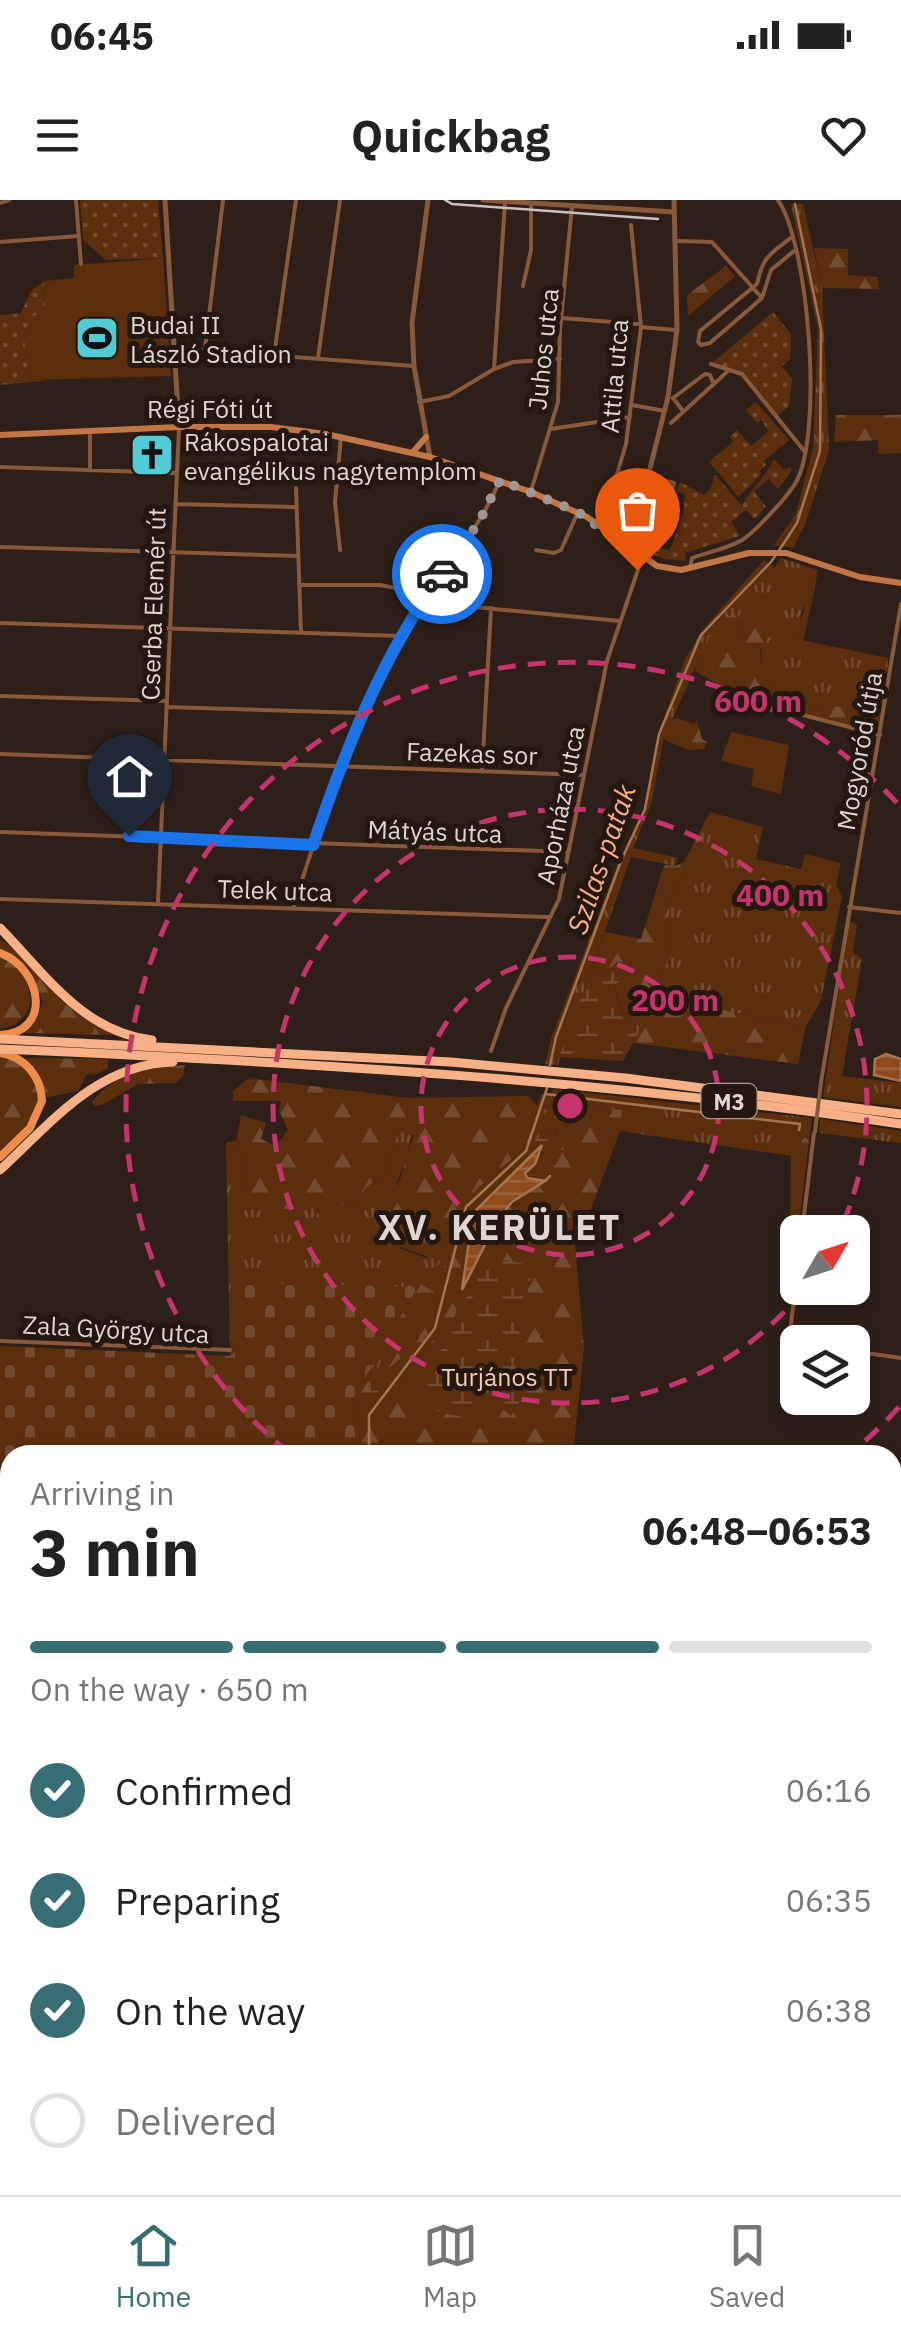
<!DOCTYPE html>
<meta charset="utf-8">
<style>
:root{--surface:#fff;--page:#f6f6f6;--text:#222;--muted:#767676;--line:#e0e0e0;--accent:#376e73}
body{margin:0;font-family:"IBM Plex Sans",sans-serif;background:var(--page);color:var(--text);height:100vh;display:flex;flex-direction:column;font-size:38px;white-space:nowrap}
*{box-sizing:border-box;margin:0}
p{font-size:32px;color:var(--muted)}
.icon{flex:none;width:55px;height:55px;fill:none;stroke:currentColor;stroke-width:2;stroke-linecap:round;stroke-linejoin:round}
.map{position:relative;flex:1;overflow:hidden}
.drawer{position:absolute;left:0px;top:1245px;width:902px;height:750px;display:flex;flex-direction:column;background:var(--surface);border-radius:30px 30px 0 0;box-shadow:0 5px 15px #0003}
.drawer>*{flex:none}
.needle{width:65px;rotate:51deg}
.controls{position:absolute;left:780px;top:1015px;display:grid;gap:20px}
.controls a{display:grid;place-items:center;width:90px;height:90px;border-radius:15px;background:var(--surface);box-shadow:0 5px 15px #0003;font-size:50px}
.pin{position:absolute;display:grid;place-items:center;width:85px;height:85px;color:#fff;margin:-102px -42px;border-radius:50% 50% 50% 0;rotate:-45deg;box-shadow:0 0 10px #0007}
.pin .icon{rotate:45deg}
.courier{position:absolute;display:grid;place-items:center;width:100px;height:100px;margin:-50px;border:8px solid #1a73e8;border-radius:50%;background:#fff;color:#222;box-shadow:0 2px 12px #0007}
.overview em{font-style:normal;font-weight:700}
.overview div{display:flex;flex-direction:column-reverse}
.overview{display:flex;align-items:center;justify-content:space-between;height:170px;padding:0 30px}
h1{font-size:65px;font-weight:700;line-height:75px}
.bar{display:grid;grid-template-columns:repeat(4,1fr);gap:15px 10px;align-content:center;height:120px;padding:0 30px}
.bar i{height:12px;border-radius:8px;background:var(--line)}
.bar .on{background:var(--accent)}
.bar p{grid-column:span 4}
ol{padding:0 30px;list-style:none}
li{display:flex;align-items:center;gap:30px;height:110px}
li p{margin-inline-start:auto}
li .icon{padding:10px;border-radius:50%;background:var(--accent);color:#fff;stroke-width:4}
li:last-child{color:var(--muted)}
li i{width:55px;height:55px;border:5px solid var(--line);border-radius:50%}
.status{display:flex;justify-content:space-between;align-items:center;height:70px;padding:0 50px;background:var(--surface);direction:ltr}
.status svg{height:28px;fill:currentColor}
header{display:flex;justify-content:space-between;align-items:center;height:130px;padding:0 30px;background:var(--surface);font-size:45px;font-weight:700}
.tab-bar{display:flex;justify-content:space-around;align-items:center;height:140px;border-top:2px solid var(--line);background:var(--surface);font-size:28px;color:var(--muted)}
.tab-bar a{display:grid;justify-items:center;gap:5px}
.tab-bar .on{color:var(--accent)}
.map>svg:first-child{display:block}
.grass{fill:url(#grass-tufts)}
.forest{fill:url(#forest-firs)}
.wetland{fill:url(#wetland-marsh)}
.cemetery{fill:url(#cemetery-stones)}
.park{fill:url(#park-dots)}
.garden{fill:#5b2e0e}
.water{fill:url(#water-rules);stroke:#a67451;stroke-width:2.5}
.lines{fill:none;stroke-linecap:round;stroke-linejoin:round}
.stream{stroke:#a67451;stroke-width:2.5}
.minor{stroke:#89593c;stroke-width:4}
.tertiary{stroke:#89593c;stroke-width:5}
.secondary{stroke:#c27646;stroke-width:6}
.primary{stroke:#ee8c4c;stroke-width:8}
.motorway{stroke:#f8b186;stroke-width:9}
.tram{stroke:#cbc2bc;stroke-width:2.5}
.minor-bridge{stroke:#89593c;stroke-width:4}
.done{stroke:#a19690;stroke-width:10;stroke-dasharray:0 18}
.route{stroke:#1a73e8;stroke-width:12}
.ring{fill:none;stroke:#c6346d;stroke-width:5;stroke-dasharray:18 12}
.labels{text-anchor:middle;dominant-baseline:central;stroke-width:10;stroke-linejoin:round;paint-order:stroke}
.shield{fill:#24170f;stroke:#a79d97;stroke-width:2.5}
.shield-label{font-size:22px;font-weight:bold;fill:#dfd6d1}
.poi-label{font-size:25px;fill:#dfd6d1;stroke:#24170f;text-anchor:start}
.street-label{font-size:25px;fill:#dfd6d1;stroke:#24170f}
.park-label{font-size:25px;fill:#f4ccb4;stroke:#24170f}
.water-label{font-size:28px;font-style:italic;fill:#fdaf80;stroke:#24170f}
.district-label{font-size:35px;font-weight:bold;letter-spacing:2.5px;fill:#dfd6d1;stroke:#24170f}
.centre{fill:#c6346d;stroke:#24170f;stroke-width:5}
.ring-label{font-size:30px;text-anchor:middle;font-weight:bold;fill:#c6346d;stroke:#24170f;stroke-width:10;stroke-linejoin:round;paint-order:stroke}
</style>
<div class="status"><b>06:45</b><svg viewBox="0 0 49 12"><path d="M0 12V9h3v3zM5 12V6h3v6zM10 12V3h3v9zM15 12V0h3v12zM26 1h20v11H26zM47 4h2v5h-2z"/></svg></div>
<header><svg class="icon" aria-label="menu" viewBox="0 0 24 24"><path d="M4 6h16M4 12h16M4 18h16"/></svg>Quickbag<svg class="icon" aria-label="heart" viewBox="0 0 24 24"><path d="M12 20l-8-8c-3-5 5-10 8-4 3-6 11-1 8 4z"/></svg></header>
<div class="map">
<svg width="901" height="1995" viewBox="0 0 901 1995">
<defs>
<pattern id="grass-tufts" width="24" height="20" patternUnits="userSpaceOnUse" patternTransform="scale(2.5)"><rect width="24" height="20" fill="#5b2e0e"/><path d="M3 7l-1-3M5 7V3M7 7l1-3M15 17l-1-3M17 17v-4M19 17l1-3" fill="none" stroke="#724c30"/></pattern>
<pattern id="forest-firs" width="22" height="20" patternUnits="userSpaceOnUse" patternTransform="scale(2.5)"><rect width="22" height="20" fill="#5b2e0e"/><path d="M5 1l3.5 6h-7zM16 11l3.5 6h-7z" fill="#724c30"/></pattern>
<pattern id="wetland-marsh" width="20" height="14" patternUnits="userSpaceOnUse" patternTransform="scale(2.5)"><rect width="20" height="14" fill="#5b2e0e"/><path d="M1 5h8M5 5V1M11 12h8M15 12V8" fill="none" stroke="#724c30"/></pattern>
<pattern id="cemetery-stones" width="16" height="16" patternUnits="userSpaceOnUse" patternTransform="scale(2.5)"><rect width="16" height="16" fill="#5b2e0e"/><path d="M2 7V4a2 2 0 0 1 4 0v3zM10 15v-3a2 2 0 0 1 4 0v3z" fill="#724c30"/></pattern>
<pattern id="park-dots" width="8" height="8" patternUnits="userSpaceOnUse" patternTransform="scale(2.5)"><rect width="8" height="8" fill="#5b2e0e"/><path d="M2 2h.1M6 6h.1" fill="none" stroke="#724c30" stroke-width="1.8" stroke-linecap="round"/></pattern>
<pattern id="water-rules" width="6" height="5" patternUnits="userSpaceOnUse" patternTransform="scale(2.5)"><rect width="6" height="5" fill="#8e4a1a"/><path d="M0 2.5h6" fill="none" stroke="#9d633a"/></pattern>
</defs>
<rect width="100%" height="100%" fill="#2e2018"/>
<path class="grass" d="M791 4H803L822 88 829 250 805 325 793 348 774 345 796 314 813 247 818 129Z
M781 358 818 370 812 401 807 400 801 414 799 434C777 436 762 421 743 437L739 433 738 413 700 457 672 520 667 521 651 605 633 648 678 658 675 666 631 657 558 865 545 864 551 839 619 661 644 609 658 535 685 459 704 428 764 360 775 367Z
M782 436 888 458 876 497 870 502 861 498 840 508 824 505 794 511 769 505 768 497 774 485C764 467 753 454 769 437Z
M710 612 763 627 756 659 801 669 805 654 841 663 836 684 842 697 821 801 805 828 651 794 669 759 665 739 672 695 685 672 684 662Z
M849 721 857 725 853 752 862 759 842 876 901 883V907L823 897Z
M552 889 812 918 809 941 791 940 792 956 620 931 621 910 550 902C544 919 539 938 529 954 506 988 481 986 468 1034L464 1030 434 1138 394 1188 390 1183 381 1189 370 1191V1182L362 1180 372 1162 387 1150V1155L413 1158 431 1129 448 1071 432 1091 418 1084V1087L240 1148 230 1156 226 943 237 940 243 963 240 995 334 1002 354 1007 366 987 387 973 398 930 415 914 407 959 392 993 400 1048 426 1058 447 1048 463 1007 477 989 525 948 541 894H551Z
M820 919 901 931V943L819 933Z"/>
<path class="forest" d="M814 48 848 49V75L878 77 879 89 822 88Z
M726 66 735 76 688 116 687 95Z
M836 215H901V253L878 254V240L834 242Z
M807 400 812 401 803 441 769 437 760 451 761 463 770 471 775 482 768 497 769 505 741 497 695 471C702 450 715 417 738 413L739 433 742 437 760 425 796 435Z
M888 458 887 484 877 532 794 511 824 505 842 507 844 494 853 488 858 490 863 500 870 502 876 497Z
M677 518 694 524 697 521 702 539 707 542 704 549 688 550 665 540 662 532 667 521Z
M684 662 685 672 672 695 665 739 669 759 651 794 805 828 798 864 633 843 642 826C624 820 617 804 615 786L627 772 617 762 605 774 593 766 605 732 641 739 664 665 675 666Z
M0 739C19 751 31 767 46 783 67 805 90 823 117 835L22 833 36 819 43 802 29 768 0 749Z
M0 757C36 770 44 823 0 829Z
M0 857C32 863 52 896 30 925 21 936 10 945 0 955Z
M27 858 108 859V868L97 874 86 875 78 891 44 898 37 873 25 861Z
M185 865 183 876 176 883 138 884 102 905 94 906 92 902C118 871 146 869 185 865Z
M249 878 408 898 528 896 539 908 525 948 477 989 463 1007 442 1059 448 1071 431 1129 413 1158 402 1157 386 1171 382 1165 387 1151 372 1162 418 1087 417 1082 432 1091 434 1086 428 1077 441 1061 388 1043 381 1024 392 993 401 977 413 936 409 929 412 918 398 930 387 973 366 987 354 1007 334 1002 323 1020 314 1008 249 1010 240 995 243 963 237 940 241 915 266 923 261 939 276 946 288 930 279 911 281 901H233V891Z
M550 902 622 910 620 931 590 1012 572 1010 584 1148 573 1255H357L352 1200 362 1180 370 1182 371 1191 381 1189 387 1180 395 1187 434 1138 456 1050 462 1041 463 1029 468 1034 463 1087C494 1039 490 1014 543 981L526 978 524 973 542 952 549 954 557 931 553 937 546 933 538 934Z
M796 930 809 941 796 1048 790 1051 791 940Z"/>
<path class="wetland" d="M627 761V772L615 786C616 804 624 822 643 825L623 861 559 857 593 766 604 774 617 762Z
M564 925 574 935 568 948 549 954 542 952 541 946 473 1013C492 984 526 967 538 934L546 933 553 937Z
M497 1059 522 1063 532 1074 520 1123 515 1170 525 1192 511 1216 503 1209 507 1187 496 1181 487 1188 471 1216C450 1217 421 1211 413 1189L447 1142 459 1102 468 1096 486 1062Z"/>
<path class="cemetery" d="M238 1083 418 1087 352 1200 357 1255H10V1392H0V1146L230 1156 240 1148Z"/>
<path class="park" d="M80 0H158L163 58 106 60 83 40Z
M44 81 45 105C18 131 24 145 30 180H51L0 185V115L21 113 31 91Z
M773 112 791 134 790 159 782 166 792 179 789 206 777 216 742 174 711 164Z
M756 202 789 240 764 261 766 265 759 271 761 274 739 297 709 262 733 242 730 237 737 230 751 246 769 231 761 220 757 223 746 210Z
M774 259 784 270 790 267 792 270 778 289 769 279 754 291 766 307 754 319 746 310 731 322 740 336 685 353 686 361 664 359 641 350 640 345 670 350 683 314 685 295 676 291 680 282 704 295 710 290 715 275 742 306C751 288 765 278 774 259Z"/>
<path class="garden" d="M163 58 171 176 30 180C24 146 18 131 45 105L44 81 74 78V65Z
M731 532 789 545 781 594 751 586 754 569 721 561Z"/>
<path class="water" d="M886 854 901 859V881L874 875 875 859Z
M542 945 535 964 525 973 527 978 545 981 512 1002 496 1023 462 1090 473 1013Z"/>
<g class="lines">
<path class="stream" d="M550 865 556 837 621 661 645 609 659 534 701 435 771 362 784 343 797 323 820 251 821 129 795 4
M546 894 800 924 799 930
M545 981 550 976
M369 1255V1215L435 1128 466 1007 526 951 547 888
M408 1995 409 1985"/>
<path class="minor" d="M76 0 81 64
M0 3 9 0
M677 41 712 42 762 98
M0 42 78 36
M523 86 531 50V3
M762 98 710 143 701 145 698 142 700 131 757 84C763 56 770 54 792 37
M762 98 771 70 794 51
M562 118 637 124
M641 127 676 130
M174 148 414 166
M205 149 223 0
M274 156 296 0
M318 158 340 0
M711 164 742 174 805 252
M494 169 505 2
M419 202 449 196 494 169 513 162 560 159
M632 205 665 211
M683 211 673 198 705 174 710 175 713 182
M671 223 727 172
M551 229 630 217
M0 267 176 273
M90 271V231
M648 276 674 283 658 350
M296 288 301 433
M531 291 558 202 560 130 572 6
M175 304 295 307
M599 325 606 311 626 244 641 127 631 25
M0 347 298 356
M340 350 335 302 341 237
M536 350 554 353 561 350 578 312
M690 368 692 358C708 352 727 349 742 340 755 332 787 297 795 284 824 236 809 45 778 0
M299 385H380L427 394
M422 402 620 421
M0 423 400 436
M0 496 165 501
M741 499 880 535
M167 507 362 513
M0 554 584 575
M482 572 491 408
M0 632 569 652
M0 699 549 717
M158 702 179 227
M849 707 901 713
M293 709C322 615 353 523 401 436 430 382 476 338 500 280
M491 851 506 808 559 699 607 461 642 358
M821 882 901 404
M802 1032 814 933
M798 1068 789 1140 804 1142
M0 1141 230 1150
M852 1151 901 1158
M0 1401 10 1402
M0 1465 10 1472
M0 1643 10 1644
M0 1924H10
M0 1930H10"/>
<path class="tertiary" d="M165 0 179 227
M428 0 412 123 414 166 430 257
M483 0 674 12
M627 345 634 332 668 197 677 130 674 0"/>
<path class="secondary" d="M0 235 179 227H271L326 234 430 257 531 292 587 317 657 366 681 370 749 353H786L860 377 901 383
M413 252 426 237"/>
<path class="primary" d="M0 753C41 768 54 832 0 835
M0 853C25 857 41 876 42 901L30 928 0 957"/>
<path class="motorway" d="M0 728C45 774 83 832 152 840
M0 839 451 862 625 878 901 914
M0 849C301 862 602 880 901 924
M0 970C52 922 98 864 173 862"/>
<path class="tram" d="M445 0 452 4 658 19"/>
<path class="minor-bridge" d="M815 932 821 882"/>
</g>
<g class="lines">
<path class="done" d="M442 374 479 322 500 280 578 312 642 358 637 370"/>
<path class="route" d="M129 636 313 645C345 551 382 455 442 374"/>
</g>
<g class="ring">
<circle cx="570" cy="906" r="149"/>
<path d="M804 1089A297 297 0 1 1 839 1032"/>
<path d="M899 1207A446 446 0 0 1 851 1253M289 1253A446 446 0 1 1 899 605"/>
</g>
<defs>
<symbol id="stadium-square" viewBox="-11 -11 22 22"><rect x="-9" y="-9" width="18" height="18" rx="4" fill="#51ccd5" stroke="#24170f"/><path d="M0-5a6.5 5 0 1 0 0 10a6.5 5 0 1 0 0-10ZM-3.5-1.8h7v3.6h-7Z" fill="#111"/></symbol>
<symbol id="church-square" viewBox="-11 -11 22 22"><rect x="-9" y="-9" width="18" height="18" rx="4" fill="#51ccd5" stroke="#24170f"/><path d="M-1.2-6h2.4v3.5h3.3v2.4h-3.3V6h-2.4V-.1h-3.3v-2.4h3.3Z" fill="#111"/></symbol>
</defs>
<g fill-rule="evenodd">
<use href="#stadium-square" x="72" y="113" width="50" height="50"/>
<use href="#church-square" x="127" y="230" width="50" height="50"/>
</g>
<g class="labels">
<rect class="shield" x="701.5" y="884" width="55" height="34" rx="8"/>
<g class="shield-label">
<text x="729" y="901">M3</text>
</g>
<g class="poi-label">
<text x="130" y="124">Budai II<tspan x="130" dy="29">László Stadion</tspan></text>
<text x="184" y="241">Rákospalotai<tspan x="184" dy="29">evangélikus nagytemplom</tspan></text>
</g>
<g class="street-label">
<text transform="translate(543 149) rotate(-84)">Juhos utca</text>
<text transform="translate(614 176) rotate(-85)">Attila utca</text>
<text x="210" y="208">Régi Fóti út</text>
<text transform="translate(153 404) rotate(-88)">Cserba Elemér út</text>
<text transform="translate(859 551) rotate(-80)">Mogyoród útja</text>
<text transform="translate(472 553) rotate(2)">Fazekas sor</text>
<text transform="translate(560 605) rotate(-79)">Aporháza utca</text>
<text transform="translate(435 631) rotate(2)">Mátyás utca</text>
<text transform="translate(275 690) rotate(2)">Telek utca</text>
<text transform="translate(116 1129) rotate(3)">Zala György utca</text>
</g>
<g class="park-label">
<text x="507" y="1176">Turjános TT</text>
</g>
<g class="water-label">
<text transform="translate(601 659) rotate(-71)">Szilas-patak</text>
</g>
<g class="district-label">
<text x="500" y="1027">XV. KERÜLET</text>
</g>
</g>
<circle cx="570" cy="906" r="15" class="centre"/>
<g class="ring-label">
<text x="758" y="512">600 m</text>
<text x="780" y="706">400 m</text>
<text x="675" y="811">200 m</text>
</g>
</svg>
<div class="controls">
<a><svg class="needle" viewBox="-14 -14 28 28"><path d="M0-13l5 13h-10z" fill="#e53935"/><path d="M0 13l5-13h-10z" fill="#767676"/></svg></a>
<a><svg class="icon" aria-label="layers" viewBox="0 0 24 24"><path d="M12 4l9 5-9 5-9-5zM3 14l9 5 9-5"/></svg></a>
</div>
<div class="pin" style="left:637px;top:370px;background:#ea580c"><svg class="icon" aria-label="bag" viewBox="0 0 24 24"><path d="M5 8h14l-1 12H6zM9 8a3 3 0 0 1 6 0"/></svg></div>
<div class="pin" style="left:129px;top:636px;background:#1f2937"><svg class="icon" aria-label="home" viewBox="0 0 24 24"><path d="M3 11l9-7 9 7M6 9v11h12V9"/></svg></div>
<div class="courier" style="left:442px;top:374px"><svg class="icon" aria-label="car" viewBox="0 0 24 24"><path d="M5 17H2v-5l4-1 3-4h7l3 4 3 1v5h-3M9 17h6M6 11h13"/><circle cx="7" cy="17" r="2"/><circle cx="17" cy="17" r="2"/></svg></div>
<section class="drawer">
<div class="overview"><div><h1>3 min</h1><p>Arriving in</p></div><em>06:48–06:53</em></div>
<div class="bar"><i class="on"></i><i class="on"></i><i class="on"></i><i></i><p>On the way · 650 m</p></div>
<ol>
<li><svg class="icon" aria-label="check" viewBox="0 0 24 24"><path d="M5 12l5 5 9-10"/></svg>Confirmed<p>06:16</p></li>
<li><svg class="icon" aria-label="check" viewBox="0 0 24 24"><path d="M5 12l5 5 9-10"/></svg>Preparing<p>06:35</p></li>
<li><svg class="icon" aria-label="check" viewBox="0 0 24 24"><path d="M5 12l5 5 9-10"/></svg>On the way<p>06:38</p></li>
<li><i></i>Delivered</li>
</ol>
</section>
</div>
<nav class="tab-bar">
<a class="on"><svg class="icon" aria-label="home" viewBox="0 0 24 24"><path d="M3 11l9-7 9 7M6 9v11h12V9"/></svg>Home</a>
<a><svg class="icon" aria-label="map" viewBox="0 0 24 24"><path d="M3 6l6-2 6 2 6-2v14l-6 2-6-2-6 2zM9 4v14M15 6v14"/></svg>Map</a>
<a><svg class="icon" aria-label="saved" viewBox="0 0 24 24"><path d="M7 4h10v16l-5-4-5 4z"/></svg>Saved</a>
</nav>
